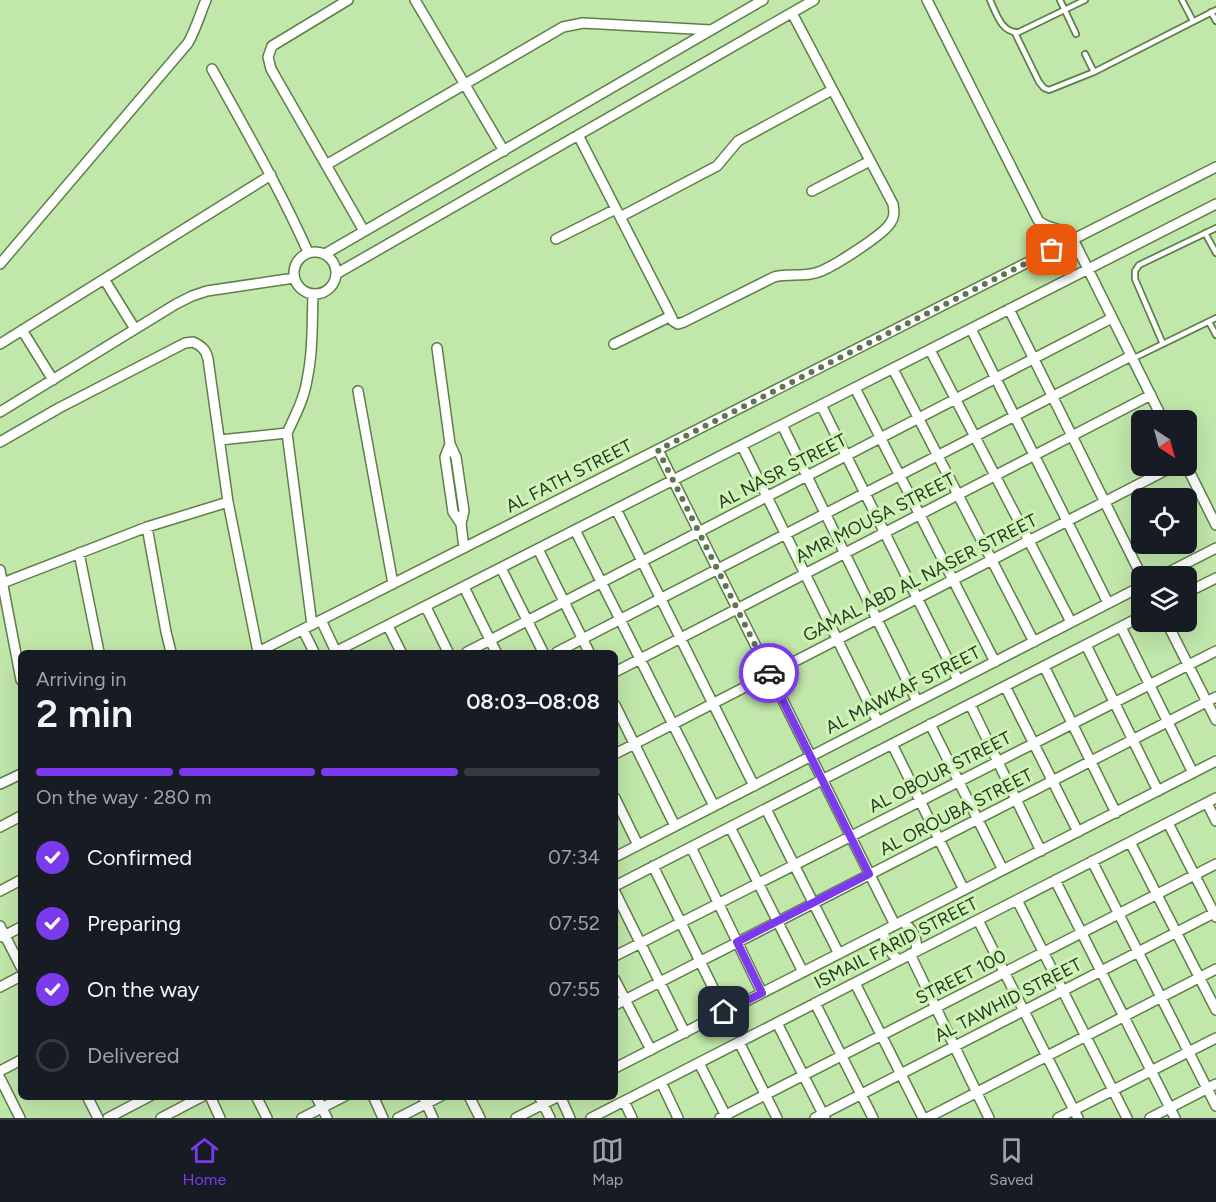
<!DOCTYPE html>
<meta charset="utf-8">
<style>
:root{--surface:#171b24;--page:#20242c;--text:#f1f3f6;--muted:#9ea1a6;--line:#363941;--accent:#7c3aed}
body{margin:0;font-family:Figtree,sans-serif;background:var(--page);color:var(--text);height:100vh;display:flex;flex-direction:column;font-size:22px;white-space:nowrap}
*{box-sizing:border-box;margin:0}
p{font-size:20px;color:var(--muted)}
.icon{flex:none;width:33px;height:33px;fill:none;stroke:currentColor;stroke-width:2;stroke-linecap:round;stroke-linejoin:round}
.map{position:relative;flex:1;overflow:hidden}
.details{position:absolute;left:18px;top:650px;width:600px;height:450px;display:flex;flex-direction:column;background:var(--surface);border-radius:9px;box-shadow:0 6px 24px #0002}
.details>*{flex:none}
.needle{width:39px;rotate:144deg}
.controls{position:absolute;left:1131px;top:410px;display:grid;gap:12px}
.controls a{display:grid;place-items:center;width:66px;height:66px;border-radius:9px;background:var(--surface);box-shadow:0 6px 24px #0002;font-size:30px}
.pin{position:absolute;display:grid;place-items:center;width:51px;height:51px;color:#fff;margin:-26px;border-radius:12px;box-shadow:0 3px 9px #0006}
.courier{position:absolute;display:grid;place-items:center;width:60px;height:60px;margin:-30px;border:4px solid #7c3aed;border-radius:50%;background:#fff;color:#222;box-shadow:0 2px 8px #0007}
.head em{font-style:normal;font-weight:600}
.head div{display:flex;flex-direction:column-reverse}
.head{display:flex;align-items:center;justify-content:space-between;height:102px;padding:0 18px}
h1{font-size:39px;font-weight:600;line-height:45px}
.bar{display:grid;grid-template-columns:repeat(4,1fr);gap:9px 6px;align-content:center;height:72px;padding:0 18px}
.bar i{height:8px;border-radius:4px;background:var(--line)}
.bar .active{background:var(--accent)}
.bar p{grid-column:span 4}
ol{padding:0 18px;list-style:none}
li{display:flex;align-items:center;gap:18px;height:66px}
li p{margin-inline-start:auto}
li .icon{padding:6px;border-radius:50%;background:var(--accent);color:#fff;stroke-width:4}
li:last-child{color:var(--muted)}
li i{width:33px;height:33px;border:3px solid var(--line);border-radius:50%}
.dock{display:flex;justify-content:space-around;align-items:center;height:84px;border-top:2px solid var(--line);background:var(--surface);font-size:16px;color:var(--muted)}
.dock a{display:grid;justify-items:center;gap:3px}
.dock .active{color:var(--accent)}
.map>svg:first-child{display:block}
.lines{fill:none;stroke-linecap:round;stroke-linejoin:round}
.service-casing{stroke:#5e8048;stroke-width:8}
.minor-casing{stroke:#5e8048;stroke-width:12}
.service{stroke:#fff;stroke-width:4.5}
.minor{stroke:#fff;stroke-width:9}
.done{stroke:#5e7550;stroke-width:6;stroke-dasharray:0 10.8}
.route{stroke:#7c3aed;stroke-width:8}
.labels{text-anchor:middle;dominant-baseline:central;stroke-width:6;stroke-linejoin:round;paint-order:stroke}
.street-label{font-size:18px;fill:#293820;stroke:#cef4b7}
</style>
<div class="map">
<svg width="1216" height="1118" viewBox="0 0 1216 1118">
<rect width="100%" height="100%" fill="#c1e7aa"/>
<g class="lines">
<defs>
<path id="service" d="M990 0C996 13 1002 34 1019 32L1085 0
M1060 0 1076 34
M1182 0 1193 21
M1211 12 1216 21
M1015 33 1039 82 1044 88 1049 90 1094 72 1216 10
M1085 54 1094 72
M1205 233 1216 253
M1209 322 1216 335
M1163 344 1135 279V271L1139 265 1216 228
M1132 359 1216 318"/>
<path id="minor" d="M348 0 272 46 268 57 271 69 364 231
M415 0 504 151
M927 0 1038 220C1050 232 1063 225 1073 239L1163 420
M212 69C245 129 280 189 308 252
M578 135 671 316 673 321 678 324 684 322 774 277C787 273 802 277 815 273 829 270 885 234 891 222 895 216 894 211 893 204L792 13
M326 165 563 27 583 23 711 30
M812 191 870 161
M620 217 717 166 738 141 832 90
M556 239 616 209
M294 273a21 21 0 1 1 42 0a21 21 0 1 1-42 0Z
M325 254 763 0
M0 264 188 43C196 29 200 14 206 0
M336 274 814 0
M104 279 135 329
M1009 309 1142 577
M971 329 1108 603
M22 330 53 380
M0 344 271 175
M614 344 671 316
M437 348 450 444 456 457 464 511 461 524 464 548
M930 350 1071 622
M893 369 1034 642
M855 388 995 662
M358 391 393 584
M821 405 958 680
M0 412 176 304 192 296 207 291 294 278
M782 425 917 701
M220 440 287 433
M0 442 59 408 185 343 193 342C202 346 206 350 208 359L228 502 258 652
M450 444 445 457 453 512 461 524
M742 446 878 722
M658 450 895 925
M1186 465 1216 525
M616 509 754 786
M147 527 166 632 171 652
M575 530 714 806
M538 549 589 652
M79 553 99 652
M501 568 543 652
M0 570 21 680
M1161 576 1216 548
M0 584 147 527 228 502
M464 587 496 652
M1186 593 1216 578
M426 607 448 652
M321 620 336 652
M1166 621 1216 720
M312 625 287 433C295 416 304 399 307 380 313 352 312 323 313 294
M388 626 401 652
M1121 627 1193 773
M303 630 314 652
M1086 645 1158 791
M258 652 1216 167
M335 652 1216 204
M467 652 1112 318
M557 652 1131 356
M1044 666 1116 813
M615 672 1151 395
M1005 686 1078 832
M970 704 1041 851
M615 705 675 826
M930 724 1003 870
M892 744 964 890
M615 754 1176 465
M0 784 21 774
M615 798 638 845
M1207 803 1216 821
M766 809 839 954
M1168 823 1216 917
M0 827 21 816
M730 827 803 972
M1130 842 1216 1010
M691 847 762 993
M615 857 1142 586
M1092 861 1216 1106
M653 866 725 1012
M1055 880 1175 1118
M615 886 1142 616
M0 891 21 880
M615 892 685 1033
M1017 900 1127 1118
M978 920 1078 1118
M902 921C913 930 918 937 916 951
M0 926 21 967
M884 931C884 944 889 952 899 960
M2 937 21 927
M910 954 989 1118
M615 956 1216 651
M615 980 651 1050
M855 983 923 1118
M0 987 21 976
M815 1003 873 1118
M615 1005 1216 697
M777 1023 825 1118
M739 1042 777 1118
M699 1063 727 1118
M615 1068 1216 761
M0 1071 21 1060
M0 1078 20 1118
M661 1082 678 1118
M87 1096 98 1118
M210 1096 220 1118
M256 1096 267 1118
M316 1096 327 1118
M373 1096 383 1118
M423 1096 433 1118
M469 1096 480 1118
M539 1096 550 1118
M560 1096 570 1118
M624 1101 632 1118
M108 1118 150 1096
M161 1118 203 1096
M302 1118 345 1096
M398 1118 441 1096
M516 1118 559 1096
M591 1118 1216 798
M720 1118 1216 864
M815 1118 1216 912
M927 1118 1216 969
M1058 1118 1216 1038
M1150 1118 1216 1084"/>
</defs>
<use href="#service" class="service-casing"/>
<use href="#minor" class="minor-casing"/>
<use href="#service" class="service"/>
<use href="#minor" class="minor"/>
</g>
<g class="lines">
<path class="done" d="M769 673 658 450 1052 250"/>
<path class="route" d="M724 1012 762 993 737 942 869 874 769 673"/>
</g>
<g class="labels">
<g class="street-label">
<text transform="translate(782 471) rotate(-27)">AL NASR STREET</text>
<text transform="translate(569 476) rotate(-27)">AL FATH STREET</text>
<text transform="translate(875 518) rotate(-27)">AMR MOUSA STREET</text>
<text transform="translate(920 578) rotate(-27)">GAMAL ABD AL NASER STREET</text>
<text transform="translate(903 690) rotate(-27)">AL MAWKAF STREET</text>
<text transform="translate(940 772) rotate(-27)">AL OBOUR STREET</text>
<text transform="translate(956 812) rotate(-27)">AL OROUBA STREET</text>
<text transform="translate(896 943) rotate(-27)">ISMAIL FARID STREET</text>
<text transform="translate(961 977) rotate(-27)">STREET 100</text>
<text transform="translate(1008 1000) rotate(-27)">AL TAWHID STREET</text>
</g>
</g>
</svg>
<div class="controls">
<a><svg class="needle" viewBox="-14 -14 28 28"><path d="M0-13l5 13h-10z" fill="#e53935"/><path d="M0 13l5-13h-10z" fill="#9ea1a6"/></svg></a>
<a><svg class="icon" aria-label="locate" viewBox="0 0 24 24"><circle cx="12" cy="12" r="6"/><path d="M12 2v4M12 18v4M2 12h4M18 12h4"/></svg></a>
<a><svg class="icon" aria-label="layers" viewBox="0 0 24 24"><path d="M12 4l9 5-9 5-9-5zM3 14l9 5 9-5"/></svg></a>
</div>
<div class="pin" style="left:1052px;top:250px;background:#ea580c"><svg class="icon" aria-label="bag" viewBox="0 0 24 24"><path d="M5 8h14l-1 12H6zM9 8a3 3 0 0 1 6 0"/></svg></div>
<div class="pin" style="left:724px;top:1012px;background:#1f2937"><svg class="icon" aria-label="home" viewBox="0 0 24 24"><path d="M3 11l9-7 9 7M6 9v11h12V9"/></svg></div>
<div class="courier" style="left:769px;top:673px"><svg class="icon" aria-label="car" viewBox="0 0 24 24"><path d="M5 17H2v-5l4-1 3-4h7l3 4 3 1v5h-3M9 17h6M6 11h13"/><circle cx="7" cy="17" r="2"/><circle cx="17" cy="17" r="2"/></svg></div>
<section class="details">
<div class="head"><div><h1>2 min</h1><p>Arriving in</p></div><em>08:03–08:08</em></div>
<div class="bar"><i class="active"></i><i class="active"></i><i class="active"></i><i></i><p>On the way · 280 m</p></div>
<ol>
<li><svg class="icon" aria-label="check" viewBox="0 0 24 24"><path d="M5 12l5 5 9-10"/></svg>Confirmed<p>07:34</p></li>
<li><svg class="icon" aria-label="check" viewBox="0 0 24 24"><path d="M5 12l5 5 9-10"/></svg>Preparing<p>07:52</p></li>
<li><svg class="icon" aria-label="check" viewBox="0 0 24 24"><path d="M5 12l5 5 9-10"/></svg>On the way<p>07:55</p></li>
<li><i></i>Delivered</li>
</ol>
</section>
</div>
<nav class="dock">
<a class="active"><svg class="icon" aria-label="home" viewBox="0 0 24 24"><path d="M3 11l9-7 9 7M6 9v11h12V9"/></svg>Home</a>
<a><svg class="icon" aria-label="map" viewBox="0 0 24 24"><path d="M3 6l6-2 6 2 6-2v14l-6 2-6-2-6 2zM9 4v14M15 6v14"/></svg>Map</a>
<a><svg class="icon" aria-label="saved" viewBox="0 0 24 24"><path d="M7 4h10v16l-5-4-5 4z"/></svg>Saved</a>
</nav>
